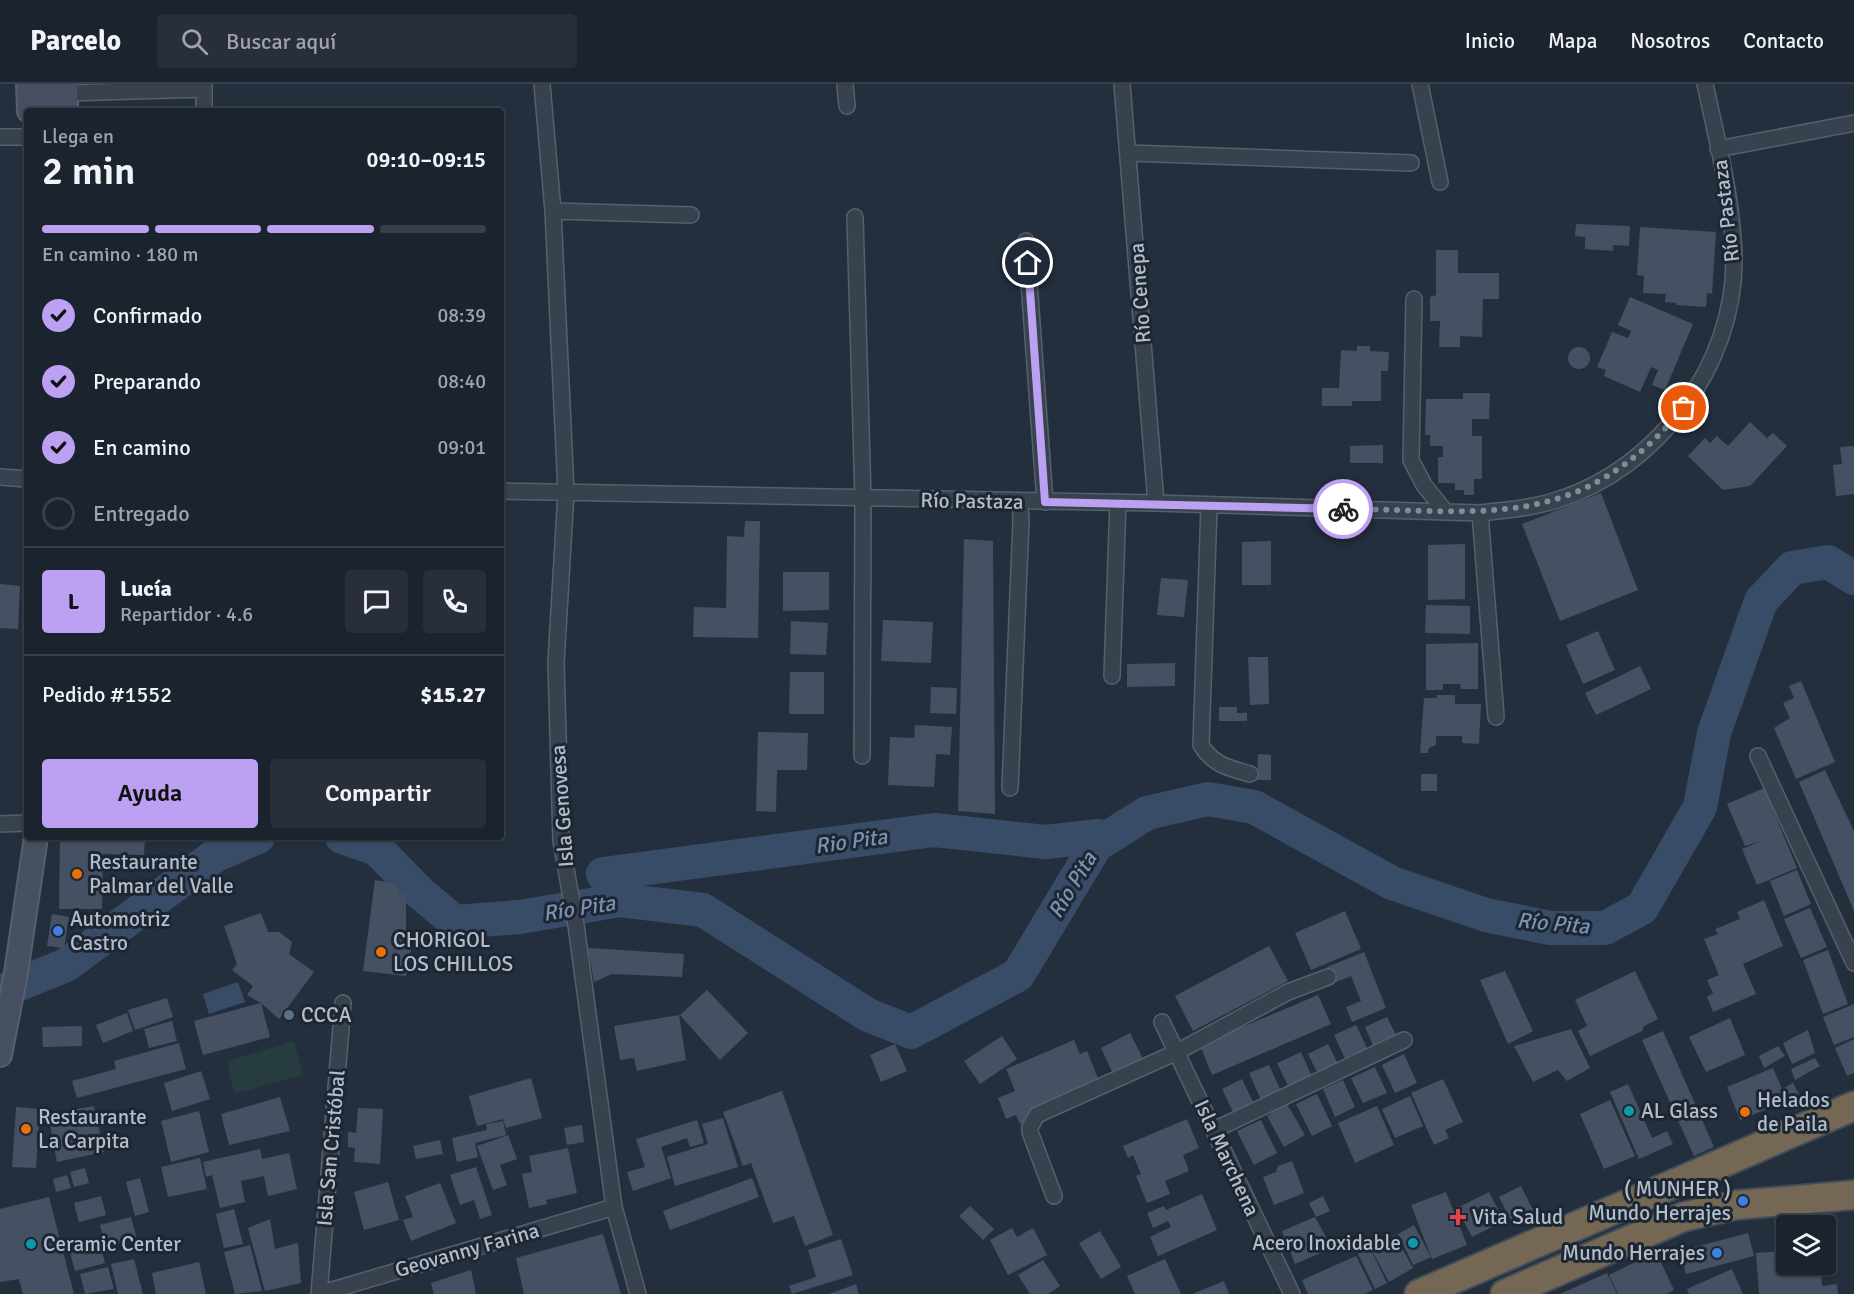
<!DOCTYPE html>
<html lang="es">
<meta charset="utf-8">
<style>
:root{--surface:#1b232e;--page:#282f3a;--text:#f1f3f6;--muted:#a0a4aa;--line:#39404a;--accent:#bca0f2}
body{margin:0;font-family:Signika,sans-serif;background:var(--page);color:var(--text);height:100vh;display:flex;flex-direction:column;font-size:22px;white-space:nowrap}
*{box-sizing:border-box;margin:0}
p{font-size:20px;color:var(--muted)}
.icon{flex:none;width:33px;height:33px;fill:none;stroke:currentColor;stroke-width:2;stroke-linecap:round;stroke-linejoin:round}
.map{position:relative;flex:1;overflow:hidden}
.panel{position:absolute;left:24px;top:24px;width:480px;height:732px;display:flex;flex-direction:column;background:var(--surface);border-radius:6px;box-shadow:0 2px 4px #0004,0 0 0 2px var(--line)}
.panel>*{flex:none}
.tools{position:absolute;left:1776px;top:1131px;display:grid;gap:12px}
.tools a{display:grid;place-items:center;width:60px;height:60px;border-radius:6px;background:var(--surface);box-shadow:0 2px 4px #0004,0 0 0 2px var(--line);font-size:30px}
.pin{position:absolute;display:grid;place-items:center;width:51px;height:51px;color:#fff;margin:-26px;border:3px solid #fff;border-radius:50%;box-shadow:0 2px 6px #0007}
.courier{position:absolute;display:grid;place-items:center;width:60px;height:60px;margin:-30px;border:4px solid #bca0f2;border-radius:50%;background:#fff;color:#222;box-shadow:0 2px 8px #0007}
.overview em{font-style:normal;font-weight:600}
.overview div{display:flex;flex-direction:column-reverse}
.overview{display:flex;align-items:center;justify-content:space-between;height:102px;padding:0 18px}
h1{font-size:39px;font-weight:600;line-height:45px}
.bar{display:grid;grid-template-columns:repeat(4,1fr);gap:9px 6px;align-content:center;height:72px;padding:0 18px}
.bar i{height:8px;border-radius:4px;background:var(--line)}
.bar .selected{background:var(--accent)}
.bar p{grid-column:span 4}
.line{display:flex;align-items:center;gap:15px;padding:0 18px;border-top:2px solid var(--line)}
.line div{flex:1}
.round{display:grid;place-items:center;flex:none;width:63px;height:63px;border-radius:6px;background:var(--page)}
ol{padding:0 18px;list-style:none}
li{display:flex;align-items:center;gap:18px;height:66px}
li p{margin-inline-start:auto}
li .icon{padding:6px;border-radius:50%;background:var(--accent);color:#111;stroke-width:4}
li:last-child{color:var(--muted)}
li i{width:33px;height:33px;border:3px solid var(--line);border-radius:50%}
.primary-button{display:flex;gap:12px;margin-top:auto;padding:12px 18px}
.primary-button a{flex:1;height:69px;border-radius:6px;background:var(--accent);color:#111;font-size:24px;font-weight:600;line-height:69px;text-align:center}
.primary-button a+a{background:var(--page);color:var(--text)}
header{display:flex;align-items:center;gap:36px;box-sizing:border-box;height:84px;padding:0 30px;background:var(--surface);border-bottom:2px solid var(--line)}
header strong{font-size:28px}
nav{display:flex;gap:33px;margin-inline-start:auto;font-size:21px}
.search{width:420px;height:54px;background:var(--page);display:flex;align-items:center;gap:15px;box-sizing:border-box;padding:0 21px;border-radius:6px;color:var(--muted);font-size:22px}
.map>svg:first-child{display:block}
.green{fill:#263c3f}
.water{fill:#394c67}
.lines{fill:none;stroke-linecap:round;stroke-linejoin:round}
.river{stroke:#394c67;stroke-width:34}
.building{fill:#455162}
.street-casing{stroke:#565f6c;stroke-width:18}
.secondary-casing{stroke:#565f6c;stroke-width:26}
.highway-casing{stroke:#434c59;stroke-width:32}
.street{stroke:#38414e;stroke-width:15}
.secondary{stroke:#465061;stroke-width:22}
.highway{stroke:#746855;stroke-width:28}
.done{stroke:#828b98;stroke-width:6;stroke-dasharray:0 10.8}
.route{stroke:#bca0f2;stroke-width:8}
.food-dot{fill:#e8710a;stroke:#1d2633;stroke-width:2}
.shop-dot{fill:#3f7fe0;stroke:#1d2633;stroke-width:2}
.service-dot{fill:#5c6f8a;stroke:#1d2633;stroke-width:2}
.culture-dot{fill:#0f9aa8;stroke:#1d2633;stroke-width:2}
.health-dot{fill:#e0444e;stroke:#1d2633;stroke-width:2}
.labels{text-anchor:middle;dominant-baseline:central;stroke-width:6;stroke-linejoin:round;paint-order:stroke}
.street-label{font-size:21px;fill:#b4bcc9;stroke:#1d2633}
.poi-label{font-size:21px;fill:#b4bcc9;stroke:#1d2633;text-anchor:start}
.water-label{font-size:22px;font-style:italic;fill:#7c92b1;stroke:#1d2633}
</style>
<header>
<strong>Parcelo</strong>
<div class="search"><svg class="icon" aria-label="search" viewBox="0 0 24 24"><circle cx="10" cy="10" r="6"/><path d="M15 15l6 6"/></svg>Buscar aquí</div>
<nav><a>Inicio</a><a>Mapa</a><a>Nosotros</a><a>Contacto</a></nav>
</header>
<div class="map">
<svg width="1854" height="1210" viewBox="0 0 1854 1210">
<rect width="100%" height="100%" fill="#242f3e"/>
<path class="green" d="M294 957 303 991 234 1010 227 977Z"/>
<path class="water" d="M238 898 245 918 209 930 203 910Z"/>
<g class="lines">
<path class="river" d="M342 753 377 765 419 808 455 838 520 833 620 816 703 826 868 931 911 948 1018 891 1096 761 1147 729 1208 715 1254 723 1392 799 1486 831 1550 844H1605L1642 824 1700 723 1714 649 1761 517 1792 484 1828 478 1854 494
M603 790 934 746 1046 758 1098 752
M0 908 66 881 216 771 258 753"/>
</g>
<path class="building" d="M123 24V27H92V25Z
M1576 140 1630 142 1629 162 1613 161V167L1585 165V153L1575 152Z
M1640 143 1716 148 1712 210 1707 209 1706 223 1676 221V219L1665 218 1666 210 1643 209 1644 192 1637 191Z
M1436 166H1458V189H1499V215H1483L1482 253 1460 252V263H1439L1440 237H1430V213L1436 211Z
M1630 213 1693 240 1665 306 1652 301 1658 286 1651 283 1640 308 1604 292 1606 286 1597 283 1612 248 1628 254 1631 247 1618 241Z
M1357 262H1370V267L1389 268 1388 287H1381V317H1352V322H1322V304H1339L1341 266 1357 267Z
M1568 274a11 11 0 1 1 22 0a11 11 0 1 1-22 0Z
M1463 309H1490L1489 335H1472V352H1482V395H1474V411H1464V406H1455V399H1438V373H1443V362H1430V351H1425L1426 315H1463Z
M1750 338 1767 354 1773 349 1787 362 1750 402 1723 406 1688 372 1705 354 1710 359 1717 352 1728 362Z
M1383 361V379H1350V362Z
M1854 362V410L1836 412 1833 381 1842 380 1840 363Z
M1601 409 1638 506 1560 537 1522 440Z
M745 437H760L758 554 693 553 694 523 726 524 727 452 744 453Z
M964 455 993 457 995 730 958 727Z
M1271 457V501H1242V458Z
M1465 460V515L1428 516V461Z
M783 488H829V526L783 527Z
M1161 494 1188 496 1184 533 1157 531Z
M0 500 20 502 18 545 0 544Z
M1426 521 1470 522V550L1425 549Z
M883 536 933 538 931 579 881 577Z
M791 537 828 539 826 571 790 570Z
M1598 547 1615 586 1583 600 1566 561Z
M1478 559V605H1461L1460 600H1443V606H1426V560Z
M1248 573H1268L1269 620 1250 621Z
M1175 579V602L1127 603V580Z
M1640 582 1651 605 1596 631 1585 609Z
M790 588H824V630H789Z
M1801 597 1835 678 1796 695 1774 644 1790 634 1783 619 1794 614 1789 602Z
M931 603 957 604 956 630 930 629Z
M1437 611H1455V620H1481L1479 660 1462 659V652H1436V661L1429 664 1428 669H1420L1424 614H1437Z
M1219 623H1237V629H1247V637H1219Z
M915 641 952 643 950 671 936 670 934 703 888 701 890 653 914 654Z
M758 648 808 649 807 686H777L776 728 756 727Z
M1258 670 1271 671V696H1257Z
M1825 686 1854 747V827L1799 698Z
M1421 690H1437V707H1421Z
M1764 704 1797 784 1757 801 1742 765 1761 757 1745 762 1727 720Z
M60 753H145L144 771 103 770 102 825H59Z
M1797 786 1811 820 1784 832 1770 797Z
M375 796 397 800 399 810 406 811V853L413 856 406 892 363 887Z
M1764 816 1783 862 1743 880 1756 910 1713 928 1707 913 1713 909 1707 896 1719 891 1704 855 1718 850 1715 845 1740 835 1737 828Z
M1810 824 1827 863 1801 874 1784 835Z
M1345 827 1361 865 1311 886 1295 849Z
M261 829 268 848H279L292 858 289 870 314 888 279 935 261 919 270 953 203 971 194 937 261 919 247 911 253 902 232 886 237 880 224 842Z
M52 830 69 833 64 864 47 862Z
M1269 862 1288 897 1193 947 1175 912Z
M588 864 684 870 682 893 612 890 594 898Z
M1828 866 1848 920 1823 930 1803 876Z
M1364 868 1386 924 1352 938 1346 923 1361 917 1351 892 1334 899 1327 883Z
M1505 887 1533 947 1508 960 1480 896Z
M1635 887 1658 935 1644 942 1642 947 1590 972 1578 947 1587 942 1575 916Z
M707 906 748 949 720 976 680 931Z
M1318 911 1331 940 1212 991 1200 961Z
M167 914 173 933 135 946 128 926Z
M1854 920V953L1834 961 1823 933Z
M127 929 133 947 103 959 96 941Z
M679 931 686 976 637 987 634 974 620 976 614 942Z
M1387 933 1397 953 1374 964 1365 943Z
M1730 934 1745 971 1706 988 1689 953Z
M172 937 177 957 149 964 144 945Z
M1356 941 1369 968 1347 979 1334 951Z
M82 942V962L43 963 42 943Z
M1571 945 1590 984 1567 997 1558 986 1533 998 1514 962Z
M1808 946 1815 969 1792 980 1783 959Z
M1663 947 1714 1063 1694 1072 1642 956Z
M1130 949 1143 975 1113 990 1101 964Z
M1002 952 1017 975 980 1000 964 977Z
M1854 955V989L1847 992 1835 964Z
M1074 956 1080 970 1087 967 1100 999 1020 1040 1016 1031 1006 1035 998 1014 1015 1007 1006 985Z
M179 959 186 985 77 1014 72 997 116 985 114 977Z
M895 960 907 987 881 998 870 971Z
M1328 960 1340 984 1320 994 1308 970Z
M1778 962 1785 972 1764 984 1759 972Z
M1301 968 1314 997 1291 1008 1277 979Z
M1404 970 1417 999 1395 1009 1382 981Z
M1815 974 1820 982 1795 996 1791 985Z
M1269 981 1281 1007 1261 1016 1249 989Z
M1375 983 1387 1009 1363 1019 1351 994Z
M1773 984 1782 1005 1793 999 1805 1022 1796 1027 1782 1005 1787 1017 1740 1036 1727 1003Z
M201 987 210 1015 172 1027 164 999Z
M531 994 542 1034 506 1044 503 1035 477 1042 469 1012Z
M1242 995 1254 1020 1234 1030 1222 1005Z
M1443 995 1463 1038 1445 1046 1449 1054 1434 1061 1411 1009Z
M1343 996 1355 1023 1335 1033 1323 1005Z
M1628 1000 1652 1054 1667 1047 1673 1060 1639 1075 1610 1008Z
M782 1007 833 1151 805 1162 794 1132 773 1139 751 1079 743 1082 723 1028Z
M1317 1010 1332 1042 1312 1052 1296 1020Z
M1410 1012 1423 1042 1395 1054 1382 1025Z
M280 1013 290 1047 229 1061 221 1030Z
M1610 1016 1635 1072 1604 1085 1580 1030Z
M1287 1020 1305 1051 1284 1063 1267 1032Z
M94 1022 104 1068 57 1078 48 1030Z
M1377 1022 1394 1061 1355 1079 1338 1039Z
M16 1023 40 1025 36 1084 12 1083Z
M358 1024 383 1025 380 1080 354 1078 355 1064 348 1063V1048L356 1049Z
M199 1027 209 1068 171 1078 161 1037Z
M723 1034 738 1083 675 1102 667 1073 708 1060 702 1040Z
M1187 1035 1199 1064 1183 1071 1189 1087 1165 1097 1170 1110 1147 1119 1136 1092 1141 1090 1133 1071 1128 1074 1123 1062Z
M697 1036 704 1059 690 1063 687 1054 661 1063 671 1094 633 1107 627 1088 645 1083 636 1055Z
M1261 1036 1277 1069 1254 1081 1237 1047Z
M503 1037 506 1051 475 1059 478 1073 457 1078 452 1054 487 1046 486 1040Z
M582 1041 584 1058 567 1061 564 1044Z
M508 1051 517 1075 500 1081 507 1101 493 1106 477 1062Z
M440 1056 443 1070 416 1075 413 1062Z
M568 1064 577 1109 546 1116 547 1120 529 1124 522 1090 532 1088 529 1072Z
M260 1065 262 1075 289 1069 297 1105 268 1112 264 1092 241 1097 245 1118 220 1124 212 1091 206 1093 203 1078Z
M200 1074 207 1105 168 1113 161 1083Z
M1292 1077 1304 1109 1274 1121 1263 1093 1276 1088 1278 1082Z
M476 1083 492 1131 480 1135 474 1116 460 1121 450 1091Z
M85 1084 89 1099 74 1103 70 1088Z
M67 1091 71 1104 56 1108 53 1095Z
M140 1094 149 1128 135 1132 126 1098Z
M752 1094 759 1113 670 1146 663 1127Z
M388 1098 399 1136 364 1146 354 1108Z
M440 1099 456 1139 411 1157 403 1136 413 1133 405 1112Z
M1521 1102 1535 1130 1513 1141 1499 1113Z
M1446 1108 1467 1161 1432 1175 1411 1121Z
M1489 1108 1504 1137 1472 1153 1457 1124Z
M1202 1110 1217 1146 1158 1172 1150 1153 1171 1143 1168 1137 1153 1144 1147 1129 1164 1122 1166 1126Z
M101 1112 106 1131 79 1138 74 1119Z
M1323 1112 1330 1127 1316 1133 1309 1119Z
M49 1113 74 1210H23L19 1195 0 1198V1125Z
M970 1122 994 1145 983 1156 959 1132Z
M234 1125 243 1160 224 1164 216 1130Z
M131 1133 137 1155 106 1163 100 1141Z
M1315 1133 1332 1164 1295 1180 1282 1147Z
M270 1135 275 1165 298 1159 301 1199 265 1207 248 1144Z
M1414 1141 1431 1173 1413 1181 1398 1150Z
M1012 1144 1017 1153 1033 1144 1047 1171 1008 1191 990 1156Z
M1100 1147 1121 1183 1101 1195 1079 1159Z
M1748 1149 1754 1172 1686 1190 1680 1167Z
M603 1150 621 1210H524L516 1174Z
M1395 1151 1413 1184 1389 1198 1371 1165Z
M98 1154 105 1179 75 1187 68 1161Z
M841 1155 853 1191 792 1210 789 1202 816 1193 808 1166Z
M250 1161 262 1207 235 1210 224 1168Z
M1370 1164 1387 1199 1375 1205 1358 1170Z
M1786 1167V1180H1820L1822 1202 1837 1200 1838 1210H1759L1756 1169Z
M1656 1168 1674 1206 1666 1210H1618L1609 1191Z
M1356 1172 1373 1206 1364 1210H1308L1302 1196Z
M134 1175 143 1210H118L111 1180Z
M1165 1175 1181 1210H1135L1127 1192Z
M1043 1176 1060 1202 1048 1210H1030L1018 1191Z
M199 1178 206 1210H156L152 1189Z
M108 1183 114 1205 85 1210 80 1190Z
M1732 1185 1743 1210H1689L1687 1205Z
M471 1186 476 1210H434L431 1199Z
M1607 1189 1617 1210H1560Z
M1224 1197 1229 1210H1192Z
M856 1200 859 1210H829Z"/>
<g class="lines">
<defs>
<path id="street" d="M204 0V27
M542 0 553 127 566 408 556 579 561 757 576 841 614 1123 638 1210
M845 0 847 22
M1122 0 1156 419
M1420 0 1440 98
M66 9 204 5
M0 53H27
M1718 65 1854 39
M1129 69 1411 79
M553 127 691 131
M855 133 863 415 862 672
M1026 157 1045 418
M1414 215 1411 376 1424 401 1444 426
M0 393 27 395
M501 407 1156 419 1480 429C1506 426 1532 424 1557 416 1657 385 1735 281 1734 175 1733 116 1717 57 1705 0
M1209 422 1201 661C1213 681 1229 684 1250 690
M1480 429 1496 633
M1112 592 1118 418
M1758 672 1854 879
M1010 704 1021 437 1020 417
M0 740 27 739
M1162 938 1292 1210
M1214 1046 1404 956
M1054 1112 1030 1048V1043L1037 1031 1177 968 1288 908 1328 893
M319 1210 614 1123
M319 1210 343 919"/>
<path id="secondary" d="M28 0 29 27
M48 0 49 27
M66 0V27
M0 971 16 889 36 753"/>
<path id="highway" d="M1419 1210 1854 1022
M1505 1210 1683 1133 1736 1121 1854 1111"/>
</defs>
<use href="#street" class="street-casing"/>
<use href="#secondary" class="secondary-casing"/>
<use href="#highway" class="highway-casing"/>
<use href="#street" class="street"/>
<use href="#secondary" class="secondary"/>
<use href="#highway" class="highway"/>
</g>
<g class="lines">
<path class="done" d="M1343 425C1490 426 1577 449 1684 324"/>
<path class="route" d="M1028 179 1045 418 1343 425"/>
</g>
<g class="food-dot">
<circle cx="77" cy="790" r="6"/>
<circle cx="381" cy="868" r="6"/>
<circle cx="1745" cy="1028" r="6"/>
<circle cx="26" cy="1045" r="6"/>
</g>
<g class="shop-dot">
<circle cx="58" cy="847" r="6"/>
<circle cx="1743" cy="1117" r="6"/>
<circle cx="1717" cy="1169" r="6"/>
</g>
<circle class="service-dot" cx="289" cy="931" r="6"/>
<g class="culture-dot">
<circle cx="1629" cy="1027" r="6"/>
<circle cx="1413" cy="1159" r="6"/>
<circle cx="31" cy="1160" r="6"/>
</g>
<path class="health-dot" d="M1455 1124h6v6h6v6h-6v6h-6v-6h-6v-6h6z"/>
<g class="labels">
<g class="street-label">
<text transform="translate(1726 127) rotate(-97)">Río Pastaza</text>
<text transform="translate(1140 209) rotate(-94)">Río Cenepa</text>
<text transform="translate(972 417) rotate(1)">Río Pastaza</text>
<text transform="translate(562 722) rotate(-94)">Isla Genovesa</text>
<text transform="translate(331 1064) rotate(-85)">Isla San Cristóbal</text>
<text transform="translate(1227 1074) rotate(65)">Isla Marchena</text>
<text transform="translate(467 1166) rotate(-16)">Geovanny Farina</text>
</g>
<g class="poi-label">
<text x="89" y="778">Restaurante<tspan x="89" dy="24">Palmar del Valle</tspan></text>
<text x="70" y="835">Automotriz<tspan x="70" dy="24">Castro</tspan></text>
<text x="393" y="856">CHORIGOL<tspan x="393" dy="24">LOS CHILLOS</tspan></text>
<text x="301" y="931">CCCA</text>
<text x="1757" y="1016">Helados<tspan x="1757" dy="24">de Paila</tspan></text>
<text x="1641" y="1027">AL Glass</text>
<text x="38" y="1033">Restaurante<tspan x="38" dy="24">La Carpita</tspan></text>
<text x="1731" y="1105" text-anchor="end">( MUNHER )<tspan x="1731" dy="24">Mundo Herrajes</tspan></text>
<text x="1472" y="1133">Vita Salud</text>
<text x="1401" y="1159" text-anchor="end">Acero Inoxidable</text>
<text x="43" y="1160">Ceramic Center</text>
<text x="1705" y="1169" text-anchor="end">Mundo Herrajes</text>
</g>
<g class="water-label">
<text transform="translate(851 757) rotate(-8)">Rio Pita</text>
<text transform="translate(1072 801) rotate(-59)">Río Pita</text>
<text transform="translate(579 824) rotate(-9)">Río Pita</text>
<text transform="translate(1553 839) rotate(5)">Río Pita</text>
</g>
</g>
</svg>
<div class="tools">
<a><svg class="icon" aria-label="layers" viewBox="0 0 24 24"><path d="M12 4l9 5-9 5-9-5zM3 14l9 5 9-5"/></svg></a>
</div>
<div class="pin" style="left:1684px;top:324px;background:#ea580c"><svg class="icon" aria-label="bag" viewBox="0 0 24 24"><path d="M5 8h14l-1 12H6zM9 8a3 3 0 0 1 6 0"/></svg></div>
<div class="pin" style="left:1028px;top:179px;background:#1f2937"><svg class="icon" aria-label="home" viewBox="0 0 24 24"><path d="M3 11l9-7 9 7M6 9v11h12V9"/></svg></div>
<div class="courier" style="left:1343px;top:425px"><svg class="icon" aria-label="bike" viewBox="0 0 24 24"><circle cx="6" cy="16" r="4"/><circle cx="18" cy="16" r="4"/><path d="M6 16l4-8h5l3 8M10 8l3 8H6M13 5h3"/></svg></div>
<section class="panel">
<div class="overview"><div><h1>2 min</h1><p>Llega en</p></div><em>09:10–09:15</em></div>
<div class="bar"><i class="selected"></i><i class="selected"></i><i class="selected"></i><i></i><p>En camino · 180 m</p></div>
<ol>
<li><svg class="icon" aria-label="check" viewBox="0 0 24 24"><path d="M5 12l5 5 9-10"/></svg>Confirmado<p>08:39</p></li>
<li><svg class="icon" aria-label="check" viewBox="0 0 24 24"><path d="M5 12l5 5 9-10"/></svg>Preparando<p>08:40</p></li>
<li><svg class="icon" aria-label="check" viewBox="0 0 24 24"><path d="M5 12l5 5 9-10"/></svg>En camino<p>09:01</p></li>
<li><i></i>Entregado</li>
</ol>
<div class="line" style="height:108px"><b class="round" style="background:var(--accent);color:#111">L</b><div><b>Lucía</b><p>Repartidor · 4.6</p></div><a class="round"><svg class="icon" aria-label="chat" viewBox="0 0 24 24"><path d="M4 5h16v11H9l-5 4z"/></svg></a><a class="round"><svg class="icon" aria-label="phone" viewBox="0 0 24 24"><path d="M5 4h4l2 5-3 2q2 4 5 5l2-3 5 2v4C11 20 4 13 5 4z"/></svg></a></div>
<div class="line" style="height:78px"><div>Pedido #1552</div><b>$15.27</b></div>
<div class="primary-button"><a>Ayuda</a><a>Compartir</a></div>
</section>
</div>
